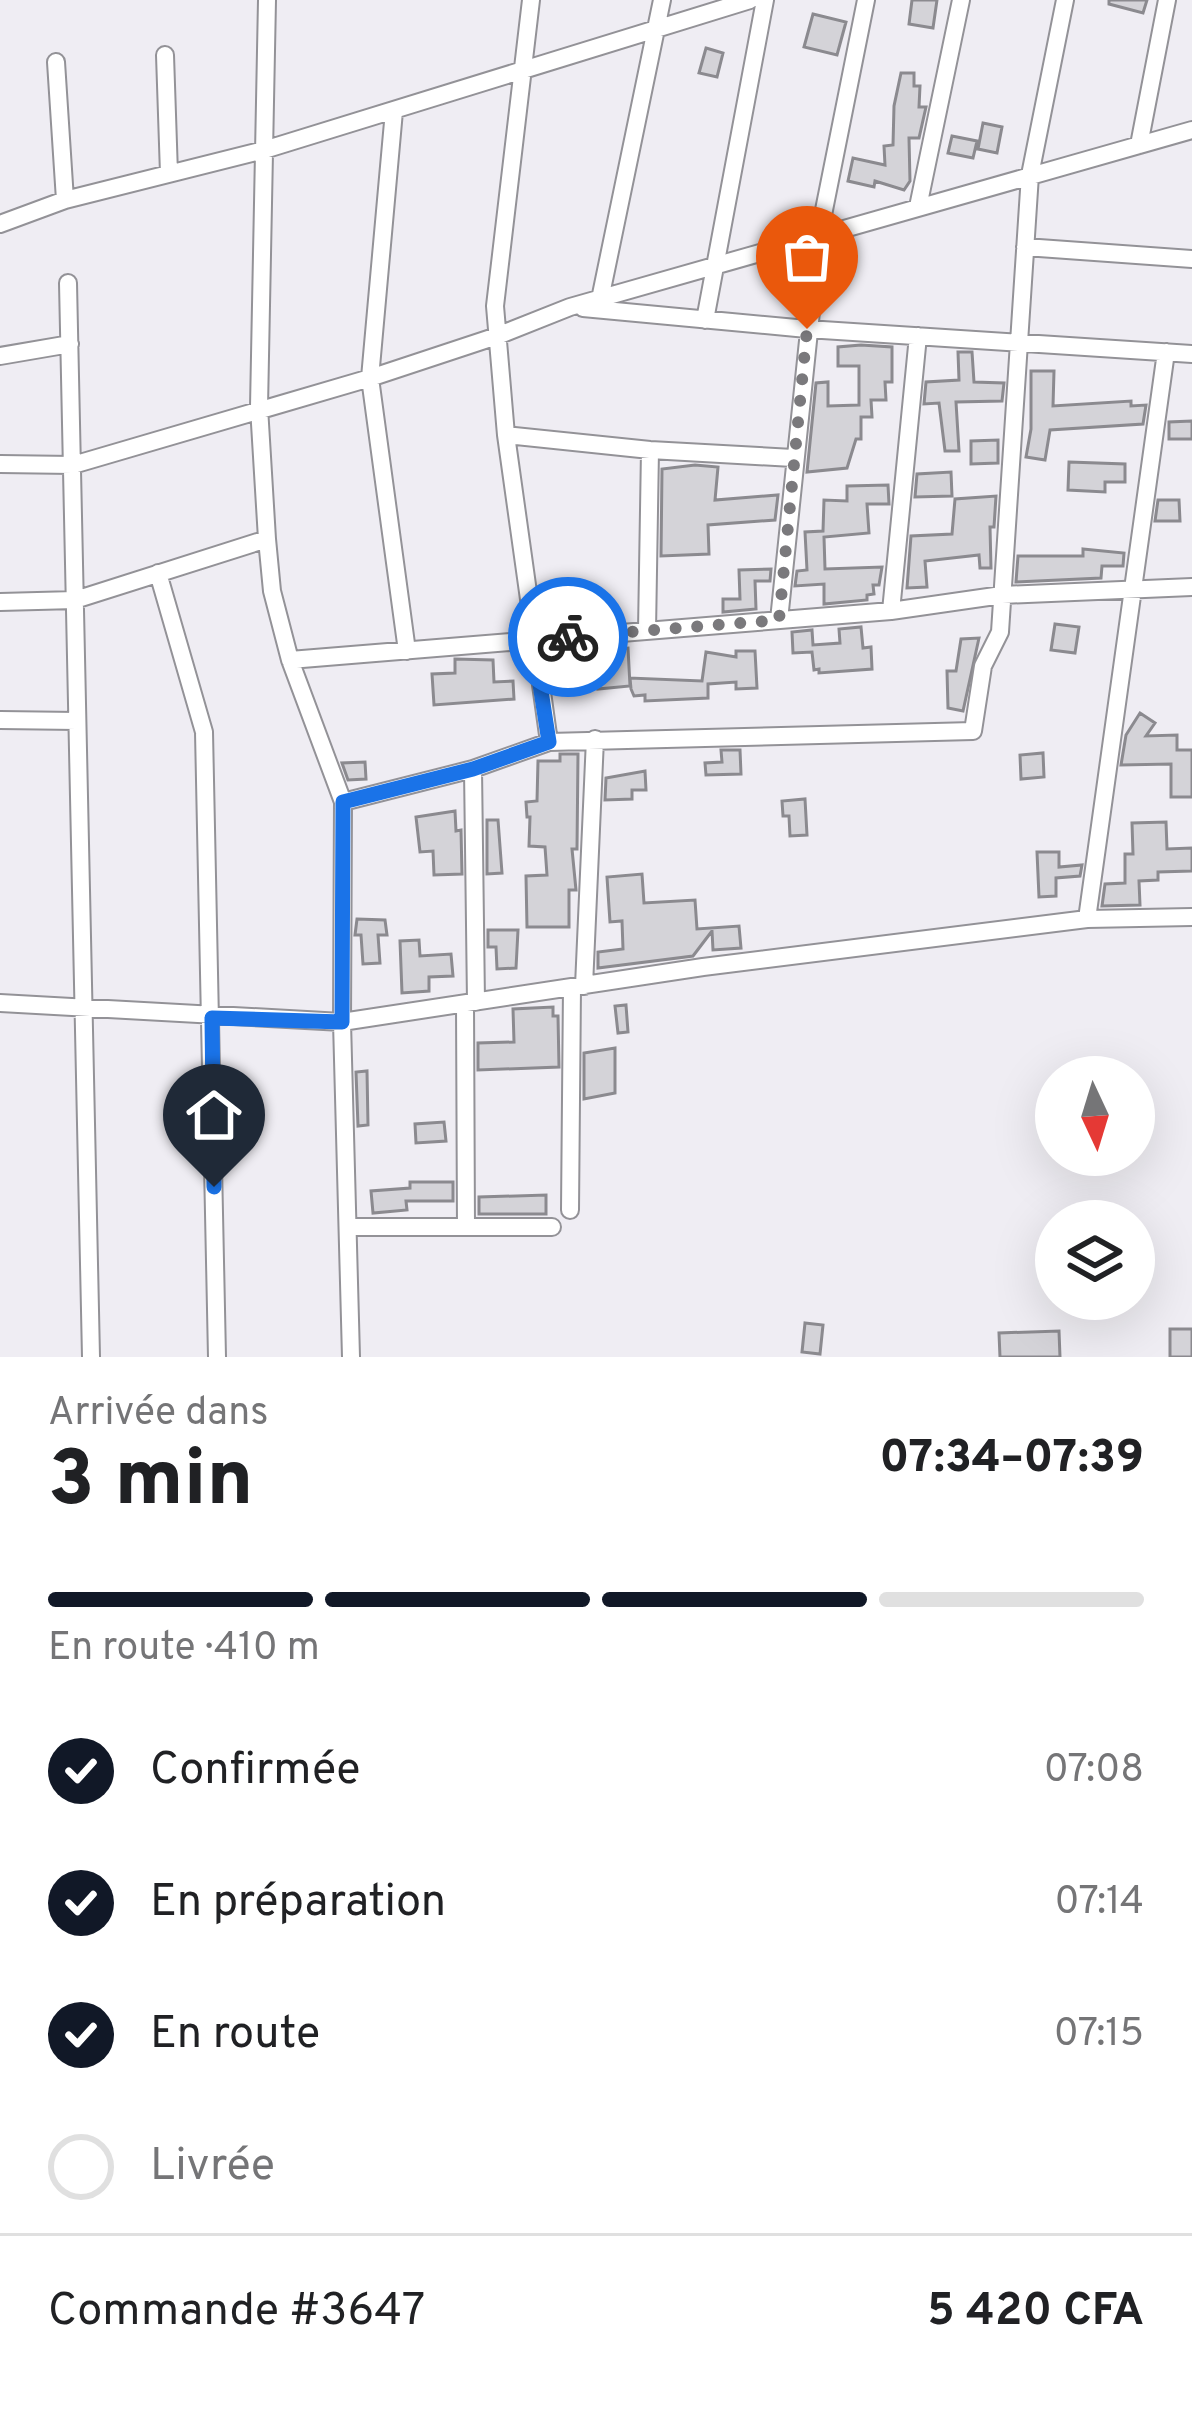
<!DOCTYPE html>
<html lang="fr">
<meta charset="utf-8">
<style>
:root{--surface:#fff;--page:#f6f6f6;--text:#202124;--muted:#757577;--line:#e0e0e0;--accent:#111827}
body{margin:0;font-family:Overpass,sans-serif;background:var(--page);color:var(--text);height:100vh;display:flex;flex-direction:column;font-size:45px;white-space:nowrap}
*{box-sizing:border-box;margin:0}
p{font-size:39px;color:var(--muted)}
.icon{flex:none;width:66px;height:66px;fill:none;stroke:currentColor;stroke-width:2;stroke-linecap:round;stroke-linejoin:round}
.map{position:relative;height:1357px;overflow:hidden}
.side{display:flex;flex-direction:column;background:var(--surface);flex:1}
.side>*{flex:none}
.needle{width:78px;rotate:176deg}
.fabs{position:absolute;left:1035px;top:1056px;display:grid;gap:24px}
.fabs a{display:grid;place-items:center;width:120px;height:120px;border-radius:50%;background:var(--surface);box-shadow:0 12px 48px #0002;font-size:60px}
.pin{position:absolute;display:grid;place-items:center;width:102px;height:102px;color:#fff;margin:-123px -51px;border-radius:50% 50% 50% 0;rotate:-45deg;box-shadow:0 0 12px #0007}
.pin .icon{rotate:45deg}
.courier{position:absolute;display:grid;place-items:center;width:120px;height:120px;margin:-60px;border:9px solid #1a73e8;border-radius:50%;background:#fff;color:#222;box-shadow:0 3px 15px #0007}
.summary em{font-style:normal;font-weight:800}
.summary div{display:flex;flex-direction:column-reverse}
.summary{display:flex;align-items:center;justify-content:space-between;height:204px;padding:0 48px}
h1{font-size:78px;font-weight:800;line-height:90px}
.bar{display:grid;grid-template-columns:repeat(4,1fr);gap:18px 12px;align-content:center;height:144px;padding:0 48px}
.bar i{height:15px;border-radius:9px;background:var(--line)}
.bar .active{background:var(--accent)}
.bar p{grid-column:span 4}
.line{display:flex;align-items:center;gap:30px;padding:0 48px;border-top:3px solid var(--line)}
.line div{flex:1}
ol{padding:0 48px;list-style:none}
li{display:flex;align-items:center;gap:36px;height:132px}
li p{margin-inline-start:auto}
li .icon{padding:12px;border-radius:50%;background:var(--accent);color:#fff;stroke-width:4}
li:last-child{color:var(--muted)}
li i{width:66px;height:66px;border:6px solid var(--line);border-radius:50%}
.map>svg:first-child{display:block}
.building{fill:#d4d3d8;stroke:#8b8a8f;stroke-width:3}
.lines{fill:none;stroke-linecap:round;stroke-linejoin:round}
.minor-casing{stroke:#939297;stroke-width:20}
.minor{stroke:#fff;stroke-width:16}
.done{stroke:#7a797c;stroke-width:12;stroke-dasharray:0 21.6}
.route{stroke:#1a73e8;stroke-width:15}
</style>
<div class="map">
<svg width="1192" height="1357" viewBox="0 0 1192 1357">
<rect width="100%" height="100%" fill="#efedf3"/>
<path class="building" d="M912 0H937L933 28 909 24Z
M1109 0H1147L1143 13 1109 4Z
M813 14 846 22 837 55 804 47Z
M706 48 723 53 717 77 699 73Z
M901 73H914V86H920L919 107H926L919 138H909L910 181 904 190 875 181 874 187 848 181 853 158 885 165 884 146 893 145 894 106Z
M983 123 1002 127 997 153 978 149Z
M952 136 977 141 973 158 948 153Z
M861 345 892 347V382H885L886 400H871L872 417H861V439H856L847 468 807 472 816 383 828 382V406L859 405V366H838V347Z
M958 352H972L974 382 1004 383 1002 401 956 402 959 451H945L939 403 924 404 926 382 959 380Z
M1031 371H1054L1053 406 1131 401V406L1146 405 1143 424 1050 430 1045 460 1026 457 1031 429Z
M1192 421V439H1169V422Z
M998 440V463L971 464V441Z
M1069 462 1125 464V482H1105V492L1068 490Z
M695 465 718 467 715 500 778 495 775 520 708 525 709 554 661 556 662 469Z
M951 472 952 496 915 497 917 474Z
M888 485 889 504H867L869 533 824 537 825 569 882 567 879 585H873L874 594 867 595V600L824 604V584L795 586 797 571 807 570 805 532 823 531 824 500 847 501V486Z
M996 496 994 527H990L991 568H980L979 555 925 561 927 587 907 588 911 536 952 534 955 499Z
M1158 500H1179L1180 521H1155Z
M1083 549 1124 553 1123 566H1102L1101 578 1016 582 1018 556H1083Z
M771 569 770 581H755L756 609 723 612V599H740L739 570Z
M1055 624 1079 627 1075 653 1051 650Z
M861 627 863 648 871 647 872 669 819 673V669L814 670 812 652 793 653 792 632 812 630 813 645 840 643 839 629Z
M979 638 963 711 948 708 947 671H956L961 639Z
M628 648 630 686 598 689 599 677H586L584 651Z
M736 651H755L757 688 736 689V682L708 684V698L645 701V695L634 696 631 689 630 678 702 681 706 652 736 657Z
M455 659 493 660 494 682 513 681 514 699 434 705 432 674 455 673Z
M1140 713 1155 723 1146 736 1177 735V750H1192V797H1171V764L1121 765 1126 735Z
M721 750H740L741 774 706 775 705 763 722 762Z
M1043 753 1044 777 1021 779 1020 755Z
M560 754H578L577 849H572L576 890H569V927H527L526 876 547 875 545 847 529 846 530 817H527L526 802 537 801 538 761H560Z
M365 762 366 779 348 780 342 763Z
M645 771 646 790H632V799L605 800 606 778Z
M805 799 807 835 790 836 789 816H783L782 801Z
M455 811 456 831 461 830 462 874 434 875 433 851 420 852 416 817Z
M487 820H498L502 873 487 874Z
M1166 822 1167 849 1192 848V871L1158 872V880L1139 881 1140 905 1102 906 1105 884 1125 883V854H1133L1132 823Z
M1037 852H1059V867L1082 865 1080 876 1056 878V896L1039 897Z
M642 874 644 903 695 900 697 929 739 926 741 948 713 950 712 931 693 956 598 968V952L623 949 622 921 610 922 607 877Z
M357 919 385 920 387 935H378L380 963 363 964 361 935H355Z
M488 930H518L516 968 497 969 496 947H488Z
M419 940 420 956 451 954 453 976 429 977V991L402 993 400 941Z
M626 1005 628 1032 618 1033 615 1006Z
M553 1007V1016H558L559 1067 478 1070V1043L514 1042 513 1009Z
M615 1048V1093L584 1099V1053Z
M367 1071 368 1125 358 1126 356 1072Z
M444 1122 446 1141 416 1143 415 1124Z
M410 1182H453V1201H406L407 1210 373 1213 371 1191 410 1188Z
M546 1195V1214H479V1197Z
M805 1323 823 1325 820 1354 802 1352Z
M1170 1329H1192V1357H1170Z
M1059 1331 1060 1357H1000L999 1333Z"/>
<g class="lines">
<defs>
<path id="minor" d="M267 0 259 407 267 539 272 591 290 660 343 802 342 1022 351 1357
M531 0 495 306 506 435 549 742
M165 55 169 174
M56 62 65 200
M394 111 370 378 407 651
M1139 145 1167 0
M918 207 961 0
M0 224 65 200 264 150 750 0
M1025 247 1192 259
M68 283 91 1357
M583 308 807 329 1192 354
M598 309 662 0
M705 320 765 0
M0 356 70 344
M506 435 650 450 793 458
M0 464 73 465 370 378 497 336 570 307 1192 130
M158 573 204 732 217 1357
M0 602 75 600 267 539
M891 611 918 336
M779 620 819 235 866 0
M647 631 650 450
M290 660 891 611 1002 595 1192 587
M0 720 77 721
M473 769 476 1002
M343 802 473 769 549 742 973 731 983 666 1000 632 1030 175 1065 0
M1087 919 1166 352
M584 986 595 739
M0 1003 342 1022 703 967 1087 919 1192 917
M465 1004 466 1227
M570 1210 572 988
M349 1227H552"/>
</defs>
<use href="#minor" class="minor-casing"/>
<use href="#minor" class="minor"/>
</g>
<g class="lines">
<path class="done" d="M568 637 779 620 807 329"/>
<path class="route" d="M214 1187 212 1018 342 1022 343 802 473 769 549 742 533 640 568 637"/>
</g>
</svg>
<div class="fabs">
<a><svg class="needle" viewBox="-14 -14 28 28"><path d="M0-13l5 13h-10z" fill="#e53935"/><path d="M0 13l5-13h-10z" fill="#757577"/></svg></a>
<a><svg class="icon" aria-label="layers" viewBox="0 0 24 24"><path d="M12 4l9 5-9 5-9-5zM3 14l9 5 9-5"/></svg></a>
</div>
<div class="pin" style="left:807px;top:329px;background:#ea580c"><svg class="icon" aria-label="bag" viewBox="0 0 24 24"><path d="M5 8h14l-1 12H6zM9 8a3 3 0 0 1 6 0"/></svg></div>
<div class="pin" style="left:214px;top:1187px;background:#1f2937"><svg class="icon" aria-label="home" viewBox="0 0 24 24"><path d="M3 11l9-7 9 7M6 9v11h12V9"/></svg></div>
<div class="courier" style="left:568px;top:637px"><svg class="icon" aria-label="bike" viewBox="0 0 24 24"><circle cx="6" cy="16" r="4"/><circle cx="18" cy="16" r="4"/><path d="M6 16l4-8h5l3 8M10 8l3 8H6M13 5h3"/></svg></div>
</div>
<section class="side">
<div class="summary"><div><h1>3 min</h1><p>Arrivée dans</p></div><em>07:34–07:39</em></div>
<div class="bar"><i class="active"></i><i class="active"></i><i class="active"></i><i></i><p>En route · 410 m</p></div>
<ol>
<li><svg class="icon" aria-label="check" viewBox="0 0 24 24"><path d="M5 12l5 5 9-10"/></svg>Confirmée<p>07:08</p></li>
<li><svg class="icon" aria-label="check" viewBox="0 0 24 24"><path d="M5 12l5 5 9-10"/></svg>En préparation<p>07:14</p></li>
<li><svg class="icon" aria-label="check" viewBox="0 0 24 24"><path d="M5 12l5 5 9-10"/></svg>En route<p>07:15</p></li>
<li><i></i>Livrée</li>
</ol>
<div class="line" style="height:156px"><div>Commande #3647</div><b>5 420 CFA</b></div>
</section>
